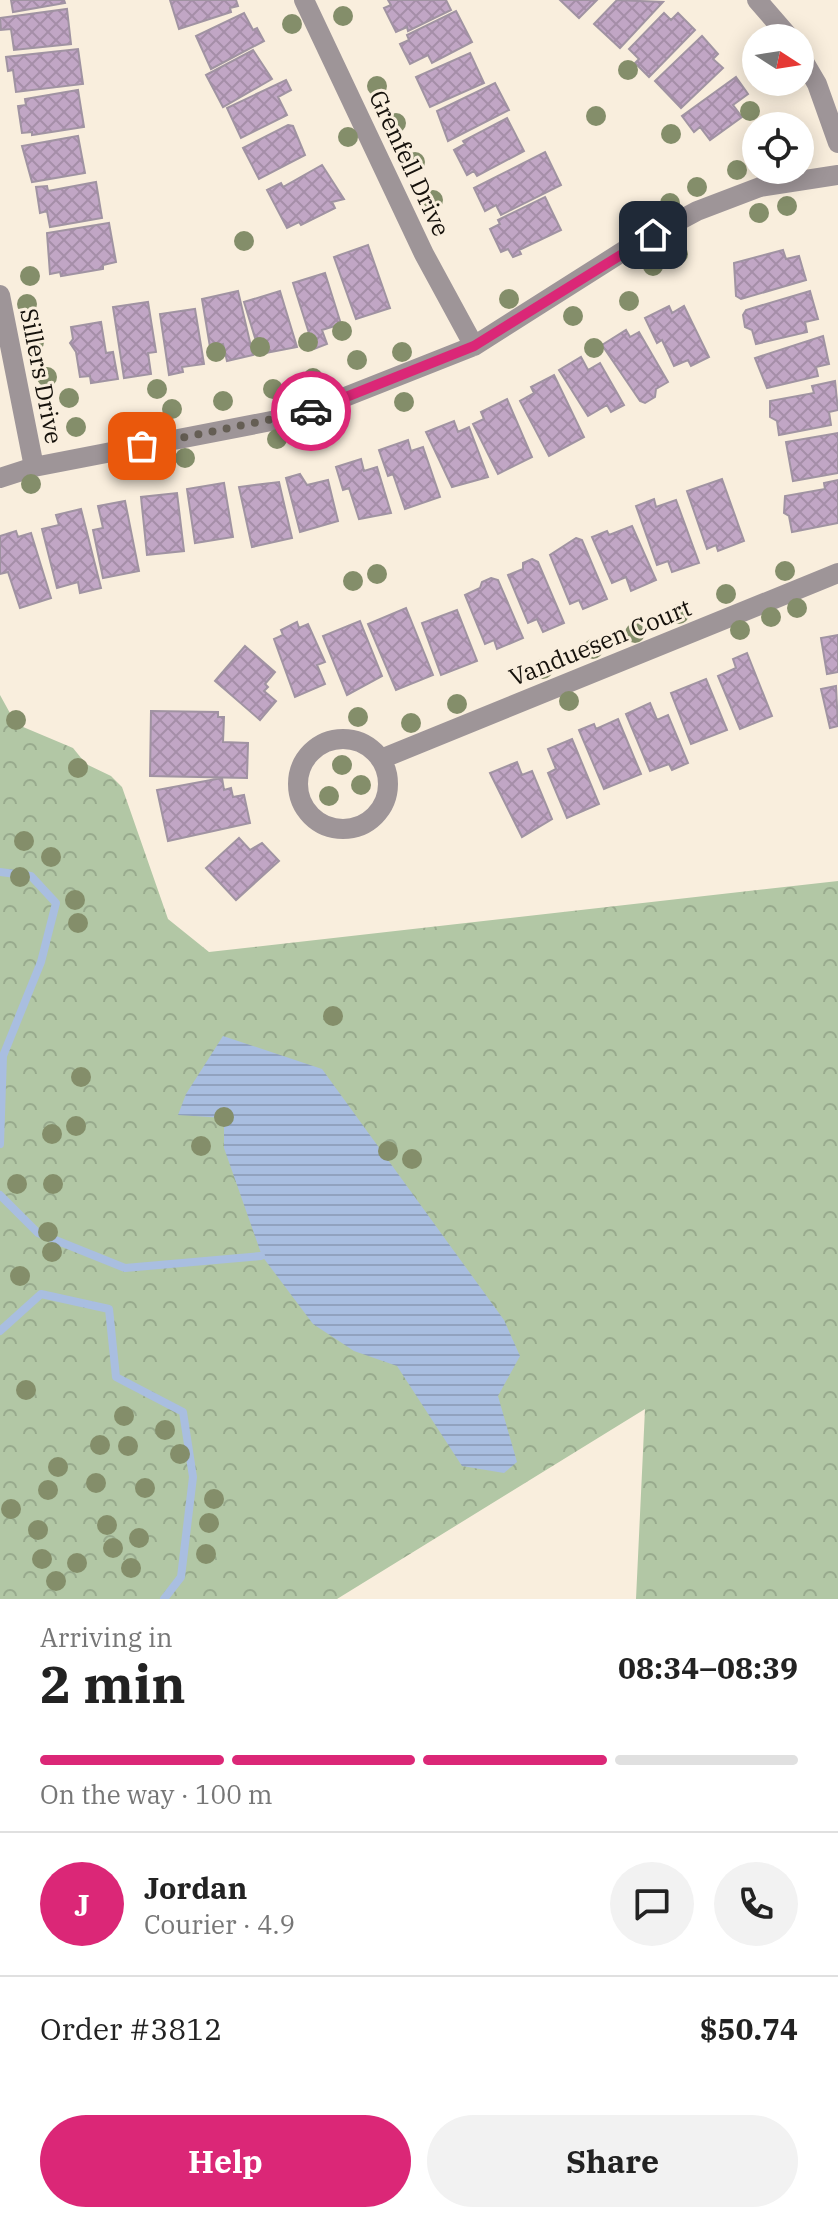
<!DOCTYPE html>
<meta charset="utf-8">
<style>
:root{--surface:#fff;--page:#f2f2f2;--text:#222;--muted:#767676;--line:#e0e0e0;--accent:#db2777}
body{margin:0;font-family:"IBM Plex Serif",serif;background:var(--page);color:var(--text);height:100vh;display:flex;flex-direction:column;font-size:30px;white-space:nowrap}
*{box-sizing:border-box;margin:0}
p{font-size:26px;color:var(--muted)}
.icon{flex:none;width:44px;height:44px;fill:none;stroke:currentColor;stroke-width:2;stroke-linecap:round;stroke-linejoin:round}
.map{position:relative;height:1599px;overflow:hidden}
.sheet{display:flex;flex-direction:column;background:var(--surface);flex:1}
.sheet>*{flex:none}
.needle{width:52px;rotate:102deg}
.fabs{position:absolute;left:742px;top:24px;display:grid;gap:16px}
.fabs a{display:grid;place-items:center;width:72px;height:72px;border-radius:50%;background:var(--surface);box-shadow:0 4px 20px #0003;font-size:40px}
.pin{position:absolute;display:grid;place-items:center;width:68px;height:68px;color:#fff;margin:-34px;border-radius:16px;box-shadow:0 4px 12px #0006}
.courier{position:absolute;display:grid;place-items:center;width:80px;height:80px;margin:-40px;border:6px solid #db2777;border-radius:50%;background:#fff;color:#222;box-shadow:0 2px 10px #0007}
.head em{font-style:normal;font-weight:800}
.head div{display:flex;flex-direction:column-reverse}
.head{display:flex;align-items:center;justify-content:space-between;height:136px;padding:0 40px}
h1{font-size:52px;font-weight:800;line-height:60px}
.bar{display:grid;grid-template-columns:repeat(4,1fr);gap:12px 8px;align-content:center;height:96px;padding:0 40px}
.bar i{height:10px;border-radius:6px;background:var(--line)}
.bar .selected{background:var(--accent)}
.bar p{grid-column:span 4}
.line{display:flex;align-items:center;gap:20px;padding:0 40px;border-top:2px solid var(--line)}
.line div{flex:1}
.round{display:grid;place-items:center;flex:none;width:84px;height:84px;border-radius:42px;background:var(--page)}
.primary-button{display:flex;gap:16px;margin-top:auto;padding:16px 40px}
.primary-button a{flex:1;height:92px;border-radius:48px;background:var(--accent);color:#fff;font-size:32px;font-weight:800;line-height:92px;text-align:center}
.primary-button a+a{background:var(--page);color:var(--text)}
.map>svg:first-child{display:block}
.forest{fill:url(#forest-crowns)}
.water{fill:url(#water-rules)}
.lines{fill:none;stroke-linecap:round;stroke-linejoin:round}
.stream{stroke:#a9bee0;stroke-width:8}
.building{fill:url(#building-cross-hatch);stroke:#a093a2;stroke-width:2}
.minor{stroke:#9e9598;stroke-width:20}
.tree{fill:#848e6a}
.done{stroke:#655e54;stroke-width:8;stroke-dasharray:0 14.4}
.route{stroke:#db2777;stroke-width:10}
.labels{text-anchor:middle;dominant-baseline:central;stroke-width:6;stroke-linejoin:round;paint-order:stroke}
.street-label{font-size:24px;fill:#15110b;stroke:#f9eedd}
</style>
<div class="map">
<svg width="838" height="1599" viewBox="0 0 838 1599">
<defs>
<pattern id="forest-crowns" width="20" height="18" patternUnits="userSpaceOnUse" patternTransform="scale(2)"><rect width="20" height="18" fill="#b2c7a5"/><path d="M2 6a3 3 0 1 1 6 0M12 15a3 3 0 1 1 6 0" fill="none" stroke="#98aa8d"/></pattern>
<pattern id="water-rules" width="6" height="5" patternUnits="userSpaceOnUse" patternTransform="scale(2)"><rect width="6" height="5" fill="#a9bee0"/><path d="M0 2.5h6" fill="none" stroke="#91a2bf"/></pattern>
<pattern id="building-cross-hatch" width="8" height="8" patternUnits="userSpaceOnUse" patternTransform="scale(2)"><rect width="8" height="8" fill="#c1a6c5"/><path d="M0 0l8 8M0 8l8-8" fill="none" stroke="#a58ea8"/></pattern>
</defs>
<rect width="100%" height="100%" fill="#f9eedd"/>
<path class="forest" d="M0 695 16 724 73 748 86 764 111 776 122 787 168 919 209 952 838 881V1599H636L645 1409 337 1599H0Z"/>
<path class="water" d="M223 1036 322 1069 504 1320 520 1356 498 1396 517 1462 504 1473 462 1466 397 1366 354 1351 313 1324 262 1256 224 1148V1118L178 1115 186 1094Z"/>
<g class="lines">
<path class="stream" d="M0 872 31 876 56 903 41 962 3 1056 0 1144
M0 1195 38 1233 125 1268 261 1256
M0 1331 41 1294 109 1309 116 1377 183 1412 193 1477 181 1577 164 1599"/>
</g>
<path class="building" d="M11 0H64L65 3 13 12Z
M170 0H236L238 6 230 8 231 12 179 29Z
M388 0H446L451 10 408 31 407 27 396 32 384 8 391 5Z
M560 0H597L579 18Z
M617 0 663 2 620 48 594 24Z
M67 9 71 44 14 50 11 29 1 30 0 18Z
M456 11 472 42 432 63 428 55 410 64 400 44 409 40 407 35Z
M244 13 253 30 257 28 264 41 211 69 196 36Z
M664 13 671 20 678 13 695 30 649 77 635 63 639 59 629 49Z
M702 36 718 54 713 59 723 68 681 108 655 81Z
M78 49 83 84 16 92 13 70 8 71 6 57Z
M253 50 272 79 223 107 206 75Z
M470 53 484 83 430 107 416 77Z
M736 77 748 94 733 105 742 117 710 140 700 127 694 132 682 116Z
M286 80 291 90 278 97 287 115 241 138 227 108Z
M495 83 509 110 448 141 437 111Z
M78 90 84 127 32 135V132L22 133 18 106 26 105 25 99Z
M507 118 524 151 477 176 474 171 467 175 454 150 465 144 463 141Z
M288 125 293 126 305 155 259 179 243 148Z
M78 136 85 173 32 182 22 146Z
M545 152 561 185 501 215 496 205 485 211 474 188Z
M322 165 344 199 332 202 335 208 301 225 299 222 287 228 267 190 281 183 283 187Z
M96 182 102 218 50 227 47 211 40 213 36 187 47 186 48 191Z
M545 197 561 230 519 250 521 254 513 257 508 249 501 252 490 229 500 224 498 220Z
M109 223 116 262 103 265V269L61 276 60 272 50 274 47 233Z
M368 245 390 308 356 319 334 257Z
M783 250 786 259 799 256 806 280 741 299 736 296 734 263Z
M325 273 341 324 322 330 327 344 314 349 293 283Z
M238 291 253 355 227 361 223 344 210 347 202 299Z
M280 291 297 347 260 354 244 302Z
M810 291 818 319 805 322 807 332 756 344 752 330 745 327 743 315 746 310Z
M148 302 156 352 148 353 151 374 124 378 113 307Z
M669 306 672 313 684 306 709 357 691 366 688 360 674 366 662 340 657 343 645 318Z
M195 309 204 364 182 367 183 372 169 375 160 314Z
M101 322 106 353 113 352 118 379 91 383 90 376 80 377 76 352 70 343 73 339 71 327Z
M626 330 630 337 639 332 668 382 656 389 655 397 645 403 640 401 602 345Z
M823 336 829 364 816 367 818 376 767 388 755 358Z
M581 357 588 370 600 363 624 405 611 412 607 405 588 416 559 370Z
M554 375 584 437 549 456 520 401 534 393 531 387Z
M835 381 838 410 829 412 831 425 779 435 777 421 770 417V401L814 393 812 386Z
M507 399 532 457 498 474 473 424 484 419 481 412Z
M454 421 458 432 469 427 488 477 452 487 426 432Z
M838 433V473L793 481 786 442Z
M408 440 411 451 423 447 440 497 405 509 393 474 388 476 379 450Z
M361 459 364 471 377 467 391 513 359 519 349 488 343 490 336 467Z
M300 474 307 485 328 480 338 521 300 532 286 478Z
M722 479 744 541 718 551 716 545 707 549 687 491Z
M838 480V523L792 532 789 516 784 513 785 496 825 489 824 483Z
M279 482 292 538 252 547 239 487Z
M224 483 233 537 195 543 187 489Z
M177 493 184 551 147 555 141 497Z
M654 499 656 507 676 500 699 563 672 572 668 561 657 565 636 506Z
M125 501 139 571 103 578 93 530 103 528 98 506Z
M81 509 101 588 80 593 78 582 57 588 42 529 59 525 56 515Z
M632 526 656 580 631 591 626 577 612 583 592 537 607 531 609 535Z
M16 531 18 537 31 533 51 598 20 608 8 572 0 574V536Z
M576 538 582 540 607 599 583 609 579 600 570 604 550 555Z
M532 559 538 562 564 623 543 632 537 619 528 623 508 575 523 569V563Z
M491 578 498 580 523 638 497 649 494 640 485 644 465 595 480 588 482 582Z
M406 608 433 675 396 690 368 624Z
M457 610 477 661 441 675 422 623Z
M360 621 382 676 347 695 323 636Z
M297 622 299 628 308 624 325 662 317 665 325 684 295 697 274 639 283 635 281 630Z
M838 635V672L827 674 821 638Z
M245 646 275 672 265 684 268 687 264 691 276 701 260 720 215 681Z
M747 653 772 716 740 729 718 676 736 668 733 659Z
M706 679 727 730 691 744 671 693Z
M836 686 838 726 830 728 821 689Z
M650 703 657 720 668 715 688 763 672 770 669 764 650 771 626 714Z
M151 711 218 712V717H224L223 742 248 743 247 778 150 776Z
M618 719 641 774 604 789 579 730 594 724 596 729Z
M572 739 599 804 567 818 548 773 556 769 548 749Z
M517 762 522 775 532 771 552 819 522 837 490 773Z
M222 778 224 790 231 788 233 797 244 795 250 823 168 841 157 790Z
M239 838 250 850 262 843 279 861 236 900 206 868Z"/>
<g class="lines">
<path class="minor" d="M304 0 424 254 474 346
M757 0 790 38
M800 55 817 84 838 143
M0 295 34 467
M0 478 34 467 297 416 474 346 630 247 697 211 760 187 838 175
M298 784a45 45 0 1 1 90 0a45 45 0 1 1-90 0Z
M381 759 838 573"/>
</g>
<g class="tree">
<circle cx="343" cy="16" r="10"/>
<circle cx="292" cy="24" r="10"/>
<circle cx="628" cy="70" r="10"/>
<circle cx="377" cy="86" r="10"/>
<circle cx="750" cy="111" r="10"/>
<circle cx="596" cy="116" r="10"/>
<circle cx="396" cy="123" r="10"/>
<circle cx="671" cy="134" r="10"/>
<circle cx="348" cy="137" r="10"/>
<circle cx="415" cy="162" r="10"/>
<circle cx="737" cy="170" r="10"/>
<circle cx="697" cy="187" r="10"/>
<circle cx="433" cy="200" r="10"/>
<circle cx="670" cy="203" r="10"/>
<circle cx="787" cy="206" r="10"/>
<circle cx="759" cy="213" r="10"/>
<circle cx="244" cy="241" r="10"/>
<circle cx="678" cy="254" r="10"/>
<circle cx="653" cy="266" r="10"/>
<circle cx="30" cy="276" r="10"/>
<circle cx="509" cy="299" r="10"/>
<circle cx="629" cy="301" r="10"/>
<circle cx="27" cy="304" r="10"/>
<circle cx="573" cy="316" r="10"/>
<circle cx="342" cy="331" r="10"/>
<circle cx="34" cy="342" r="10"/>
<circle cx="308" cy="342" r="10"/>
<circle cx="260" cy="347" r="10"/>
<circle cx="594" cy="348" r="10"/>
<circle cx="216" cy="352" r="10"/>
<circle cx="402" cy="352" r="10"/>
<circle cx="357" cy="360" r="10"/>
<circle cx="47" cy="377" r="10"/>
<circle cx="313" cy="378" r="10"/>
<circle cx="157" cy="389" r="10"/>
<circle cx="273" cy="389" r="10"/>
<circle cx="69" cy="398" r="10"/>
<circle cx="223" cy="401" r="10"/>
<circle cx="404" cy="402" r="10"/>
<circle cx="172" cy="409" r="10"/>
<circle cx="76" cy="427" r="10"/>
<circle cx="277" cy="439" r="10"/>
<circle cx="185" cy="458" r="10"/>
<circle cx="31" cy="484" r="10"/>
<circle cx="785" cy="571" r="10"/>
<circle cx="377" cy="574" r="10"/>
<circle cx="353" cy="581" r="10"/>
<circle cx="726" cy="594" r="10"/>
<circle cx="797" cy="608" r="10"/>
<circle cx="679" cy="614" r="10"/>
<circle cx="771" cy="617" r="10"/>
<circle cx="740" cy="630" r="10"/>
<circle cx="635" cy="633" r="10"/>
<circle cx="593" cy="649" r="10"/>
<circle cx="543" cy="669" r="10"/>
<circle cx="569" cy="701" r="10"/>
<circle cx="457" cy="704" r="10"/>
<circle cx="358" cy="717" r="10"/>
<circle cx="16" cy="720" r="10"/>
<circle cx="411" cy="723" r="10"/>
<circle cx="342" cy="765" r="10"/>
<circle cx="78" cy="768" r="10"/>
<circle cx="361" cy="785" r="10"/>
<circle cx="329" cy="796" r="10"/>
<circle cx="24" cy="841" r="10"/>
<circle cx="51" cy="857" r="10"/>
<circle cx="20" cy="877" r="10"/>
<circle cx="75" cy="900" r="10"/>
<circle cx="78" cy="923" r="10"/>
<circle cx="333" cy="1016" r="10"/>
<circle cx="81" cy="1077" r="10"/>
<circle cx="224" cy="1117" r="10"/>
<circle cx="76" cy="1126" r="10"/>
<circle cx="52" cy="1134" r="10"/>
<circle cx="201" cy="1146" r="10"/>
<circle cx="388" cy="1151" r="10"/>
<circle cx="412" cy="1159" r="10"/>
<circle cx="17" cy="1184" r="10"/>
<circle cx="53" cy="1184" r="10"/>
<circle cx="48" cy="1232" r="10"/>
<circle cx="52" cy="1252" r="10"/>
<circle cx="20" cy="1276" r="10"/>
<circle cx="26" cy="1390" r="10"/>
<circle cx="124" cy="1416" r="10"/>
<circle cx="165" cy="1430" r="10"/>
<circle cx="100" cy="1445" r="10"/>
<circle cx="128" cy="1446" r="10"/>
<circle cx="180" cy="1454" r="10"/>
<circle cx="58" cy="1467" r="10"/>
<circle cx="96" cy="1483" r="10"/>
<circle cx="145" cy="1488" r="10"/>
<circle cx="48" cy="1490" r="10"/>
<circle cx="214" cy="1499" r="10"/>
<circle cx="11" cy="1509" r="10"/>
<circle cx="209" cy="1523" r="10"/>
<circle cx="107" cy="1525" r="10"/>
<circle cx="38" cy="1530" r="10"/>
<circle cx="139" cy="1538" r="10"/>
<circle cx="113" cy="1548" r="10"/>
<circle cx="206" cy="1554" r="10"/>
<circle cx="42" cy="1559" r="10"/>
<circle cx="77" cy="1563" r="10"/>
<circle cx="131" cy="1568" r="10"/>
<circle cx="56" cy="1581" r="10"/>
</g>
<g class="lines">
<path class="done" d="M142 446 311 411"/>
<path class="route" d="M311 411 474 346 653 235"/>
</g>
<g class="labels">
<g class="street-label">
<text transform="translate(410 163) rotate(65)">Grenfell Drive</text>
<text transform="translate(42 376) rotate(79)">Sillers Drive</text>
<text transform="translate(600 642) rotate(-22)">Vanduesen Court</text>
</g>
</g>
</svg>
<div class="fabs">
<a><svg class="needle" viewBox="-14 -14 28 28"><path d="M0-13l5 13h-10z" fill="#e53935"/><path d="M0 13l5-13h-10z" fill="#767676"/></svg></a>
<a><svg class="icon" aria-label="locate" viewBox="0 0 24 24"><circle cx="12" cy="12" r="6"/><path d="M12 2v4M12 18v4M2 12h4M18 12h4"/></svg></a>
</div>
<div class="pin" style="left:142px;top:446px;background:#ea580c"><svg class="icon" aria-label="bag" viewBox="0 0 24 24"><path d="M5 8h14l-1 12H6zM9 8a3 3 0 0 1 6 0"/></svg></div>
<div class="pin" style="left:653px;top:235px;background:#1f2937"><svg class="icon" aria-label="home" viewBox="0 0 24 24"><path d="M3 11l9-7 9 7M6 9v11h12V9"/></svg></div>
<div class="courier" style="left:311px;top:411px"><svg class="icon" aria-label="car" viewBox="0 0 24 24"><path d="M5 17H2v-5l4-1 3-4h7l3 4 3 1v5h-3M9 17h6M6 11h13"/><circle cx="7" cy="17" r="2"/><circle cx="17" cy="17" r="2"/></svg></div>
</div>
<section class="sheet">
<div class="head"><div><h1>2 min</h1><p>Arriving in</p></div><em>08:34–08:39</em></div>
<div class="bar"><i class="selected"></i><i class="selected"></i><i class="selected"></i><i></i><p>On the way · 100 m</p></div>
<div class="line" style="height:144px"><b class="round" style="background:var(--accent);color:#fff">J</b><div><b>Jordan</b><p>Courier · 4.9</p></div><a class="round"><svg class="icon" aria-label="chat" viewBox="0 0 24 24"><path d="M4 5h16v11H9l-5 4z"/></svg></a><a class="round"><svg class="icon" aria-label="phone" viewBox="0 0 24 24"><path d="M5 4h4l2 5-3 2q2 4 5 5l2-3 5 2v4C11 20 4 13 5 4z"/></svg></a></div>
<div class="line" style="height:104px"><div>Order #3812</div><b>$50.74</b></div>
<div class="primary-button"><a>Help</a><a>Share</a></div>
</section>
